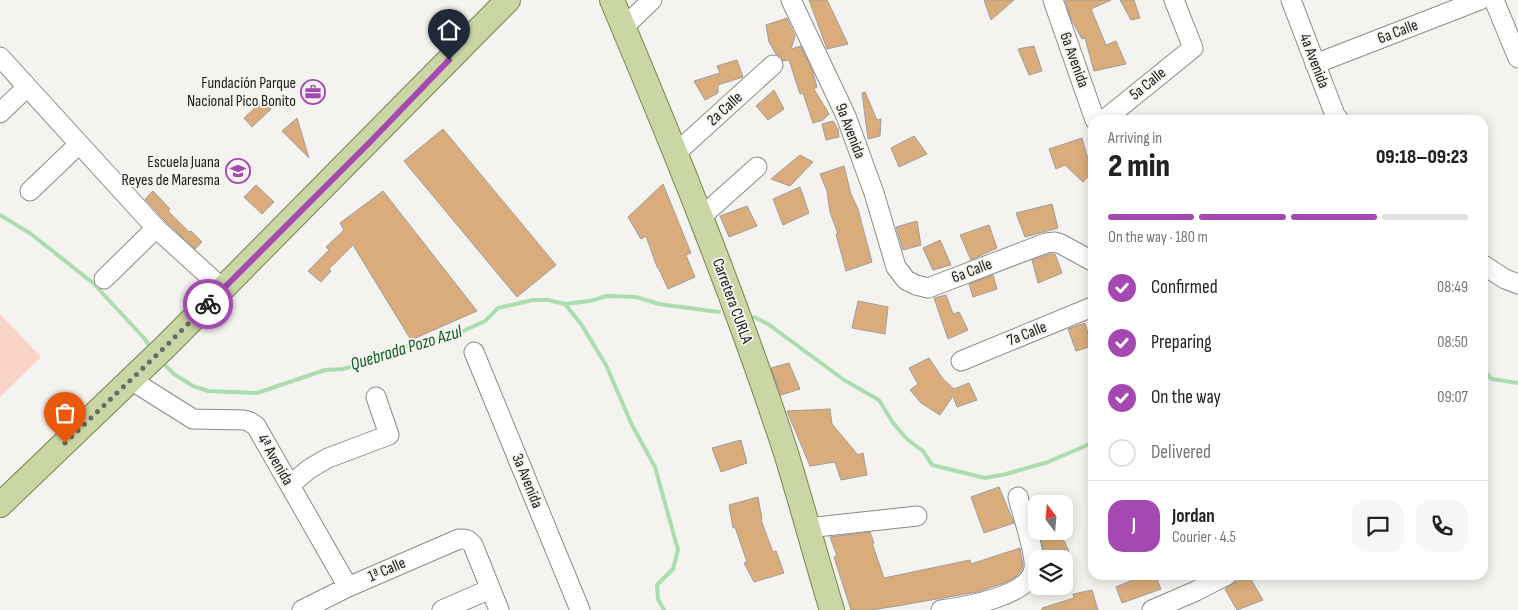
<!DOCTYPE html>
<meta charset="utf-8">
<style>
:root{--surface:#fff;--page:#f6f6f6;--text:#222;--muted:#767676;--line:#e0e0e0;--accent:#a548b2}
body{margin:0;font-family:"Sofia Sans Condensed",sans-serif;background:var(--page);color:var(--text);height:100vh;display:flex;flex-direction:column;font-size:19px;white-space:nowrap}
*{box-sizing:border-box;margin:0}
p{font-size:16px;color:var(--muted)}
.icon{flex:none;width:28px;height:28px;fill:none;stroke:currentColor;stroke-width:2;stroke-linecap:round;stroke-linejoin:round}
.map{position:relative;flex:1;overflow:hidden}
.sheet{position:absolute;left:1088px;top:115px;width:400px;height:465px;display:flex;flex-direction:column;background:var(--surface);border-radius:15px;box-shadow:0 2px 12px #0003}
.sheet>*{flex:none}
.needle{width:32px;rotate:344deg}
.controls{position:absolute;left:1028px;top:495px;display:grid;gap:10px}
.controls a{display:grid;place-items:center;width:45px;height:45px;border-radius:10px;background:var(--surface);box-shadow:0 2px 12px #0003;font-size:25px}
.pin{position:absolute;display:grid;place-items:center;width:42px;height:42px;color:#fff;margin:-51px -21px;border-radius:50% 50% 50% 0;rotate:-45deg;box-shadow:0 0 5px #0007}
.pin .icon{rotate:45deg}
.courier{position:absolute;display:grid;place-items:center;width:50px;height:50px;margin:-25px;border:4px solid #a548b2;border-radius:50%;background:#fff;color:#222;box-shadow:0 1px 6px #0007}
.headline em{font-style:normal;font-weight:800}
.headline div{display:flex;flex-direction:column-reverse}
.headline{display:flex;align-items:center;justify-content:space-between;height:85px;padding:0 20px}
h1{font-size:32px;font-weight:800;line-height:38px}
.bar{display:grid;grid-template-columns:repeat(4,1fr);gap:8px 5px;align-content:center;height:60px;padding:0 20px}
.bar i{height:6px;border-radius:4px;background:var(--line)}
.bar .selected{background:var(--accent)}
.bar p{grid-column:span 4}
.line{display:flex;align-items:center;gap:12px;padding:0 20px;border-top:1px solid var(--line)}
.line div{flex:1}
.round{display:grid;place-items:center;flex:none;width:52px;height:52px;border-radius:15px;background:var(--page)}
ol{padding:0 20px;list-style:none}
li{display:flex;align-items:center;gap:15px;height:55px}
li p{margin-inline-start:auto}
li .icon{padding:5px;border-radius:50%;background:var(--accent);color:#fff;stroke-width:4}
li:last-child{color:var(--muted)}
li i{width:28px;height:28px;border:2px solid var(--line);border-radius:50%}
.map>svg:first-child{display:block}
.green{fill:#f8d3c6}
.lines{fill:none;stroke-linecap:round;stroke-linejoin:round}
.stream{stroke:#abdeaf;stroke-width:4}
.building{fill:#daac7b;stroke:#a09d9a}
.minor-casing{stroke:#8c8b87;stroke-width:21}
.major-casing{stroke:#77854e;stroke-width:26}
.minor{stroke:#fff;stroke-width:19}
.major{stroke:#cad6a4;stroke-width:24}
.done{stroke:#6a6a68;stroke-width:5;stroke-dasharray:0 9}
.route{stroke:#a548b2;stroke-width:6}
.labels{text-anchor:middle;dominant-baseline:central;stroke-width:4;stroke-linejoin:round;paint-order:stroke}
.street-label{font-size:16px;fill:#20201f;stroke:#f4f3ef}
.poi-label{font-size:16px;fill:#20201f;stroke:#f4f3ef;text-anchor:end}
.water-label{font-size:18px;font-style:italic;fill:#0e5b22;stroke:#f4f3ef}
</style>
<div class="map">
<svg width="1518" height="610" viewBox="0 0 1518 610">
<rect width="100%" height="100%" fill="#f4f3ef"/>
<path class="green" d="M0 314 41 357 0 397Z"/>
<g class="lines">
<path class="stream" d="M0 215 31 234 93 283 144 338 151 348
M565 304 590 301 607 296 636 297 659 304 719 312
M754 317 768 324 844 380 879 400 893 423 907 439 923 451 932 465 985 478 1006 474 1048 462 1092 443
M161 361 174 374 193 386 208 391 257 393 325 370 343 369 358 365 373 355 384 352 405 346 424 345 448 338 485 321 498 308 533 300H548L565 304 581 324 606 365 632 425 655 467 678 550 673 569 657 585 658 599 664 610
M1482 369 1492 379 1518 383"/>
</g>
<path class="building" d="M809 0H827L848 44 827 49Z
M984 0H1014L991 20Z
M1065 0H1111L1091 9 1106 45 1116 41 1126 64 1094 71 1085 38 1082 39 1071 19Z
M1120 0H1134L1140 18 1131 20Z
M787 18 795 36 791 49 801 46 813 72 817 87 814 89 829 114 823 120 813 123 803 93 800 94 789 60 783 61 781 57 776 54 769 42 766 25Z
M1034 46 1042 71 1029 75 1018 49Z
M737 60 743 77 718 85V93L705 100 694 81 720 73 717 66Z
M774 90 784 109 768 120 756 106Z
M865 92 877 120 881 119 880 136 868 139 862 93Z
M262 101 271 109 252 127 244 118Z
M297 118 309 158 282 131Z
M833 121 838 129 839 137 826 140 822 124Z
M443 129 556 265 517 297 404 161Z
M914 136 927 154 899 167 891 148Z
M1082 138 1090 166 1092 168V173L1083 182 1065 165 1056 169 1049 149Z
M800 155 813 162 790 186 771 179Z
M844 166 851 194 858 209 872 262 846 271 836 234H838L830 212 827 191 820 174Z
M663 184 691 253 686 255 695 277 668 289 658 267H657L646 236 641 239 628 217Z
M256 185 274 202 262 214 244 197Z
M800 187 809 213 783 225 773 199Z
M153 191 170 209 168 211 189 232 191 231 202 242 195 249 164 220 145 199Z
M383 191 477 311 411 340 353 245 329 269 331 271 321 282 308 271 329 250 326 247 344 230 340 223Z
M1052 204 1058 228 1025 237 1016 213Z
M747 206 757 226 729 237 720 216Z
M917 221 921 245 903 250 896 227Z
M989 225 997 248 971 260 960 235Z
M940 240 951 265 933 270 923 248Z
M1049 254H1055L1062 273 1038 283 1032 260Z
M993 275 997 289 973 297 969 284Z
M946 295 953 314 959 312 968 330 948 339 934 298Z
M858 301 888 307 885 334 852 328Z
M1085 323 1092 346 1076 351 1068 329Z
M929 358 943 379 954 389 969 383 977 400 957 407 953 396 940 415 921 403 910 390 918 384 909 368Z
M789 363 800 389 781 395 771 368Z
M830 409 832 424 858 455 863 453 867 475 841 480 835 462 810 466 787 411Z
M741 440 747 463 721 472 712 448Z
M999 487 1014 523 984 533 971 497Z
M758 497 762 519 761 520 773 552 776 551 784 573 754 582 744 563 747 562 735 527 733 528 729 505Z
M1052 531H1059L1069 551 1062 554 1064 559H1045L1041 537Z
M870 532 874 543H872L884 578 970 560 971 564 1020 548 1023 566 1021 571 1015 577 1004 583 977 592 897 606 871 610H851L834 557 837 556 830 537Z
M1131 575H1155L1161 589 1122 603 1116 587 1133 580Z
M1249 576 1263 600 1237 610 1225 589 1237 581Z
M1092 590 1098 610H1042V608L1074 598 1073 594Z"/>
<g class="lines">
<defs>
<path id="minor" d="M791 0 846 116 874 193 896 267 906 280 916 285 928 288 1046 243 1055 242 1061 244 1092 261
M1053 0 1095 120
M1291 0 1335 115 1339 120
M1494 0 1518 58
M624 27 652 0
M0 57 156 228 223 289
M1315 64 1480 0
M0 113 27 87
M1104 120 1193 48 1174 0
M676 153 773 65
M30 191 79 144
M701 217 757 167
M1482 264 1505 279 1518 284
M104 279 156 228
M474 352 580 610
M961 361 1092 307
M131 380 193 419 244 420 250 422 256 426 348 587
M290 485 309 469 328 458 389 435 376 397
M807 528 917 516
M302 610 348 587 459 539C466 539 468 539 473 545L499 610
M442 610 490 589
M941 610C964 607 1031 596 1034 568 1036 553 1022 514 1018 497
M1152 610 1196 591 1227 575"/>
<path id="major" d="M612 0C675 149 736 300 786 453 802 505 816 558 832 610
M0 505 168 344 508 0"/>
</defs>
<use href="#minor" class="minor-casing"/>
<use href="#major" class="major-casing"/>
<use href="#minor" class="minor"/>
<use href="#major" class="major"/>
</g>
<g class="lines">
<path class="done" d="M65 443 168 344 208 304"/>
<path class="route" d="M208 304 372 140 449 60"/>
</g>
<defs>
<symbol id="office-ring" viewBox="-11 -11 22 22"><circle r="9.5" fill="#f4f3ef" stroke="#a548b2" stroke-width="1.5"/><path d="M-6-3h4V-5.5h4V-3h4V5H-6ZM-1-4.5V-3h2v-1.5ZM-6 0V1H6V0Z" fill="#a548b2"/></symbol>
<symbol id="school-ring" viewBox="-11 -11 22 22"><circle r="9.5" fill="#f4f3ef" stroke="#a548b2" stroke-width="1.5"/><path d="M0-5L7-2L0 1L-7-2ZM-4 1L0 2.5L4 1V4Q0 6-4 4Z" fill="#a548b2"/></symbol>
</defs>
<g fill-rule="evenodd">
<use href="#office-ring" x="299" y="78" width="28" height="28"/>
<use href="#school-ring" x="224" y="157" width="28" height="28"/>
</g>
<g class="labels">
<g class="street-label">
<text transform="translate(1398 32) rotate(-21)">6a Calle</text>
<text transform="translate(1074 60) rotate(70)">6a Avenida</text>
<text transform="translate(1314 61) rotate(69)">4a Avenida</text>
<text transform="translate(1148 84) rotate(-39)">5a Calle</text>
<text transform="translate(725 109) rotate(-42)">2a Calle</text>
<text transform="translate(850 131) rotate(69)">9a Avenida</text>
<text transform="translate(972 271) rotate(-21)">6a Calle</text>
<text transform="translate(732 301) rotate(70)">Carretera CURLA</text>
<text transform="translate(1027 334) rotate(-22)">7a Calle</text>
<text transform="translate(275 460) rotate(60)">4ª Avenida</text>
<text transform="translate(527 481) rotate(68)">3a Avenida</text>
<text transform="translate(387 570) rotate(-23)">1ª Calle</text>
</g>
<g class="poi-label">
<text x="296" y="83">Fundación Parque<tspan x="296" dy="18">Nacional Pico Bonito</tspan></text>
<text x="220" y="162">Escuela Juana<tspan x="220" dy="18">Reyes de Maresma</tspan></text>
</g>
<g class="water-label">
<text transform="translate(406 348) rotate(-17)">Quebrada Pozo Azul</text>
</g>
</g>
</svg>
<div class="controls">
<a><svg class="needle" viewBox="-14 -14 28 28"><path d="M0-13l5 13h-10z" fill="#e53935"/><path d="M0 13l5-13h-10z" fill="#767676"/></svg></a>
<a><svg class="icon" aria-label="layers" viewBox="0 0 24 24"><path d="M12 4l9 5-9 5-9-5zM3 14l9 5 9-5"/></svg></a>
</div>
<div class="pin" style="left:65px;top:443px;background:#ea580c"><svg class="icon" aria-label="bag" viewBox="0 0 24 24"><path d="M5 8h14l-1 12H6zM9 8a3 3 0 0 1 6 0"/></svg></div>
<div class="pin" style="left:449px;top:60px;background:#1f2937"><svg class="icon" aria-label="home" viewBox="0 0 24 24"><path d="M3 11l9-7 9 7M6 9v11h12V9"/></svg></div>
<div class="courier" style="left:208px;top:304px"><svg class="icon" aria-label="bike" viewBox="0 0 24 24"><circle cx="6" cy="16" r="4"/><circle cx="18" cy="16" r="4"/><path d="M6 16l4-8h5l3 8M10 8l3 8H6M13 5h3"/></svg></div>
<section class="sheet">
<div class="headline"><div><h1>2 min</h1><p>Arriving in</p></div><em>09:18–09:23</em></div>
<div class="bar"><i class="selected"></i><i class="selected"></i><i class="selected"></i><i></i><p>On the way · 180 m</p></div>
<ol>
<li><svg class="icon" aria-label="check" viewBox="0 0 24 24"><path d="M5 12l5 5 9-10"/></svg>Confirmed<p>08:49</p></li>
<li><svg class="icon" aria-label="check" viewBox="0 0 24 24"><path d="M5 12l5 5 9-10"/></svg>Preparing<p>08:50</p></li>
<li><svg class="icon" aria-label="check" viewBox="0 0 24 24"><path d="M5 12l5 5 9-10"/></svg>On the way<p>09:07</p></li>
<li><i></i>Delivered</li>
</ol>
<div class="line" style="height:90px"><b class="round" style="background:var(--accent);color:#fff">J</b><div><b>Jordan</b><p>Courier · 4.5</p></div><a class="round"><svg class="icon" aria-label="chat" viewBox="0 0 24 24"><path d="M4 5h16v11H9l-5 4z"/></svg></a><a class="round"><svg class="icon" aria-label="phone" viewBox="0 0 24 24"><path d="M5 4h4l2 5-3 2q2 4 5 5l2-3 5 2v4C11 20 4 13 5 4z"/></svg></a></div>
</section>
</div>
